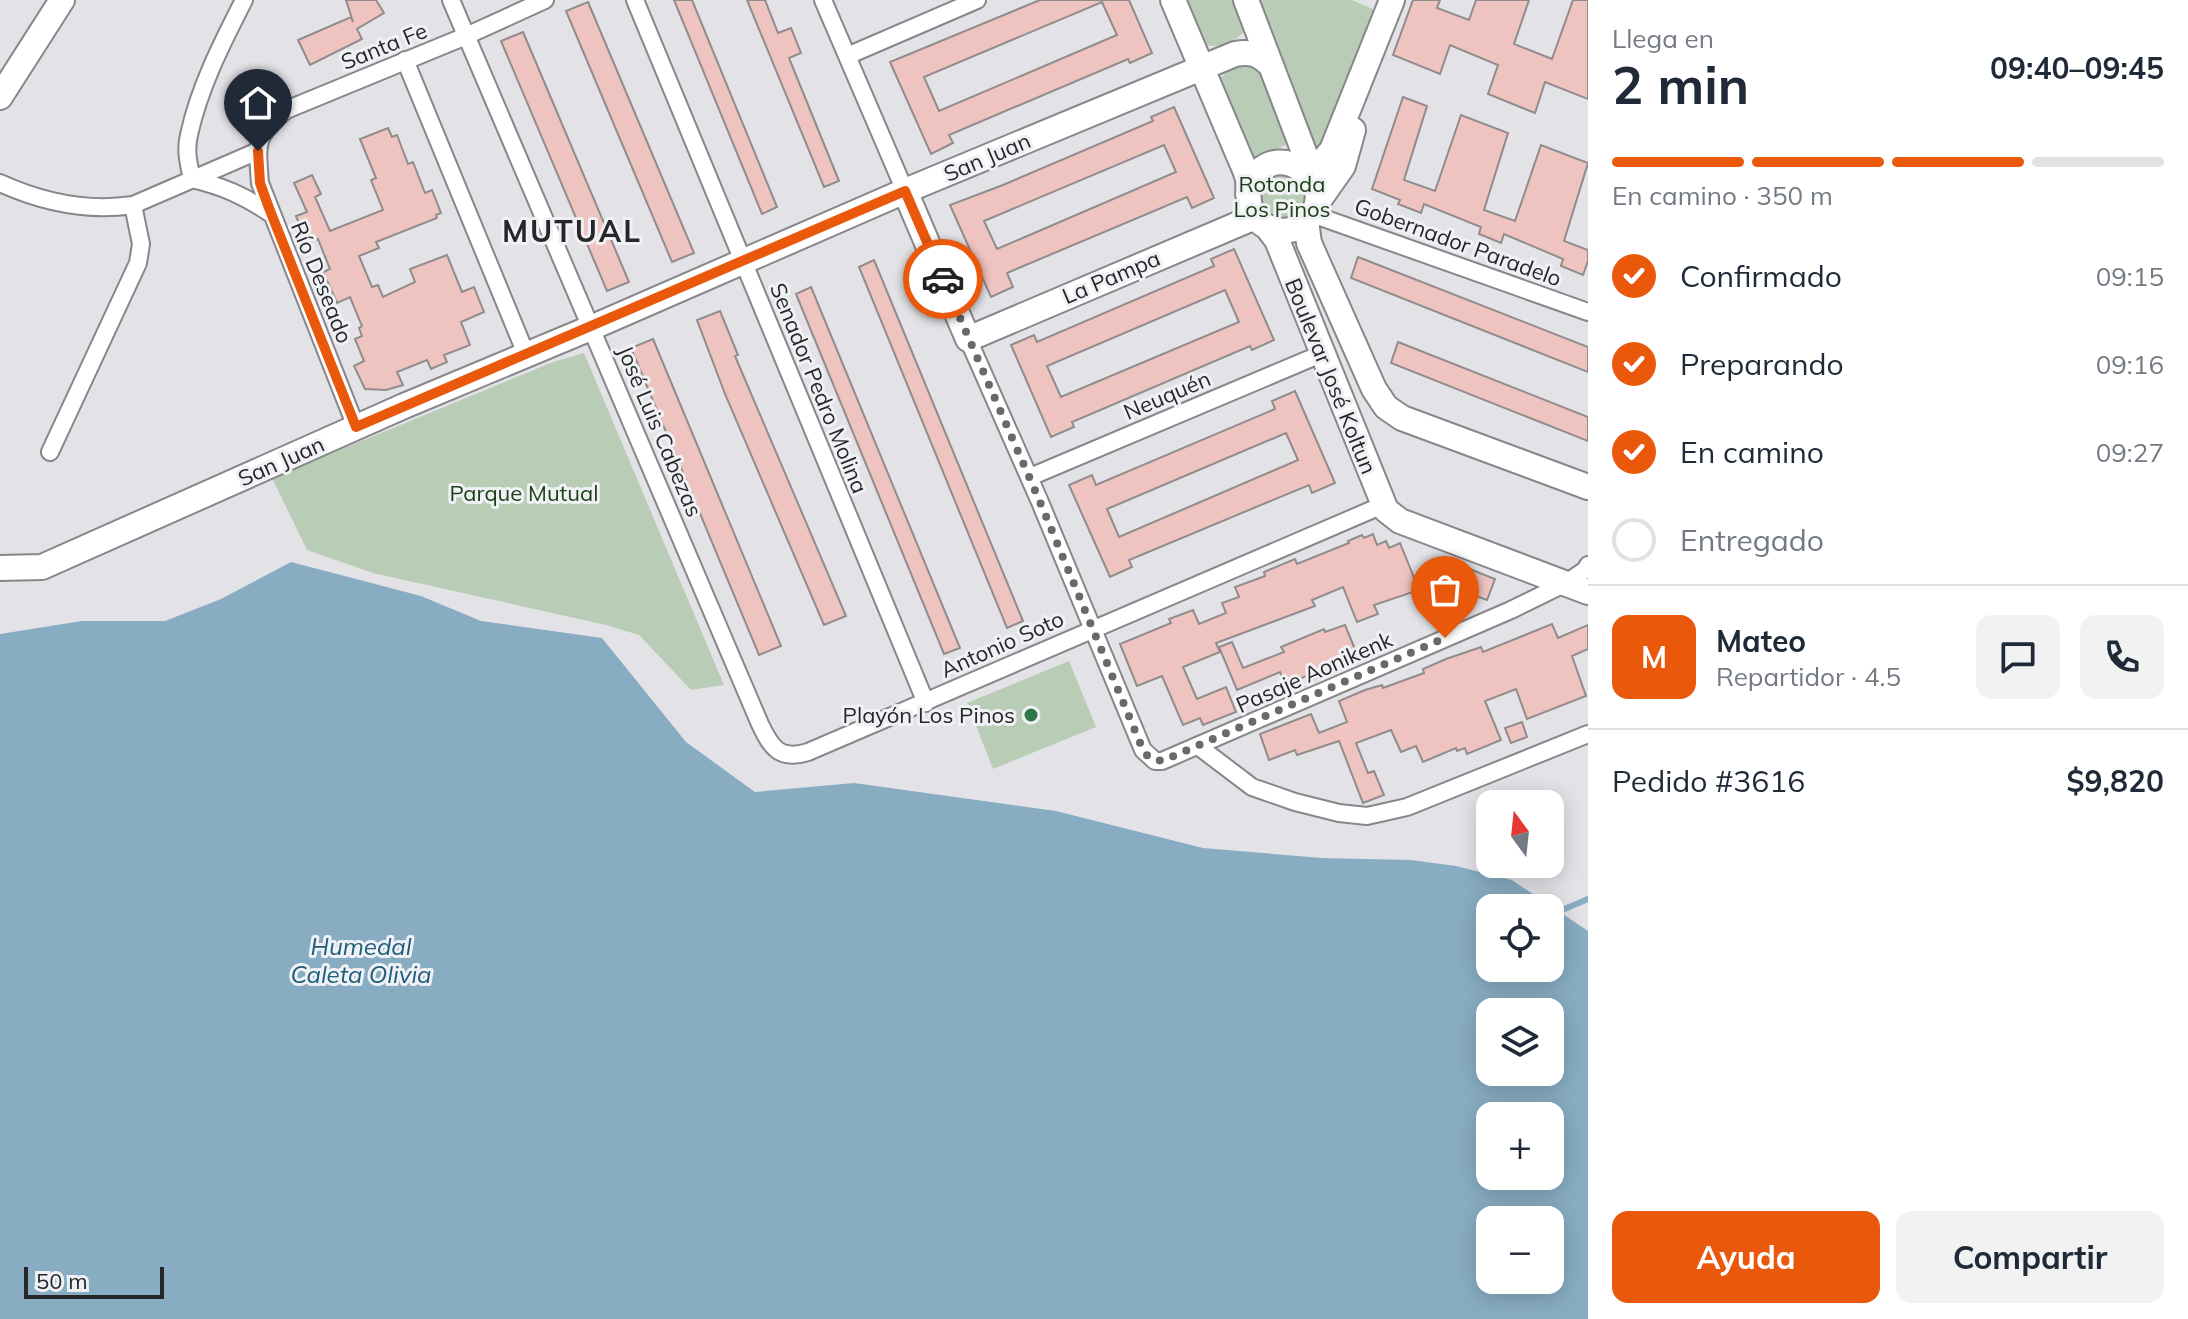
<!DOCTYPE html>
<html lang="es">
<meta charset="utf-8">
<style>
:root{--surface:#fff;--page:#f2f2f3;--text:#1f2937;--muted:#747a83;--line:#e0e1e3;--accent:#ea580c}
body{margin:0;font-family:Mulish,sans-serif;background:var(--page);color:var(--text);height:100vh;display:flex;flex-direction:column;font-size:30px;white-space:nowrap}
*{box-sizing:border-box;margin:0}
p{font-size:26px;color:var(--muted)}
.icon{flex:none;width:44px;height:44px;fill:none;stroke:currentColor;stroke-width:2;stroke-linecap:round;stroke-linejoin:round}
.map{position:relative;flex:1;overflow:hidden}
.panel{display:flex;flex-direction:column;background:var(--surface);width:600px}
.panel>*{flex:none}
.needle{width:52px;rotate:345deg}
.tools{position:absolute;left:1476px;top:790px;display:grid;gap:16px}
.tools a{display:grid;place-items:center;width:88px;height:88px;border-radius:16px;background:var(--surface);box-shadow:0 4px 20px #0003;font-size:40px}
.scale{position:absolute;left:24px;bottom:20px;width:140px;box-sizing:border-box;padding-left:8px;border:4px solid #272729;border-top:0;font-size:22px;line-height:28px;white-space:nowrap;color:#272729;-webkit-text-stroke:6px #f0f1f5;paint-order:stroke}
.pin{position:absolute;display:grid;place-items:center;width:68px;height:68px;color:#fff;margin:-82px -34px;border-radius:50% 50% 50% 0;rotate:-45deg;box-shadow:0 0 8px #0007}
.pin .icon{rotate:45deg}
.courier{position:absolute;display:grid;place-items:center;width:80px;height:80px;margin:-40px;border:6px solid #ea580c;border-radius:50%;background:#fff;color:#222;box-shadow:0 2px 10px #0007}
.overview em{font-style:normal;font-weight:700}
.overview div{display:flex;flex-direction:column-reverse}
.overview{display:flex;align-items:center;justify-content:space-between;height:136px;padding:0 24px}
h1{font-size:52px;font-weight:700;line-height:60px}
.bar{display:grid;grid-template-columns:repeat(4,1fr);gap:12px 8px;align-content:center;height:96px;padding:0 24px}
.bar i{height:10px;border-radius:6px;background:var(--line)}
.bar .current{background:var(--accent)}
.bar p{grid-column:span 4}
.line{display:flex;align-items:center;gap:20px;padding:0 24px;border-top:2px solid var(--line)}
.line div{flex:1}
.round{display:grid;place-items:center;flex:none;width:84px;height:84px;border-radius:16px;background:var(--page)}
ol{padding:0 24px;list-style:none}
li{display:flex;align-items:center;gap:24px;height:88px}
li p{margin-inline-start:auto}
li .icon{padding:8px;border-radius:50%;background:var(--accent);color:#fff;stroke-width:4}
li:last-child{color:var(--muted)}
li i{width:44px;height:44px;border:4px solid var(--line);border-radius:50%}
.action{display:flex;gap:16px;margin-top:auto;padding:16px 24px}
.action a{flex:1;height:92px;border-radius:16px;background:var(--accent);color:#fff;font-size:32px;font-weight:700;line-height:92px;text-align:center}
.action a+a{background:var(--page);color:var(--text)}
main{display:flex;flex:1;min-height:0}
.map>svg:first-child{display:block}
.green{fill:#b9cdb6}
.water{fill:#88adc2;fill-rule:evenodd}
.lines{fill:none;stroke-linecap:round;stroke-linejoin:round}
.stream{stroke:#88adc2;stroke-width:6}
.building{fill:#efc3c0;stroke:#918c8c;stroke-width:2;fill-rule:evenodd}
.street-casing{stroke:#87878b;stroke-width:20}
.secondary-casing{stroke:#87878b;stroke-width:28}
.street{stroke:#fff;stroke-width:16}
.secondary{stroke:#fff;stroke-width:24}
.done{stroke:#69696c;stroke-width:8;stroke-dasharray:0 14.4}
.route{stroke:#ea580c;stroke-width:10}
.poi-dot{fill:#2e7846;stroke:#f0f1f5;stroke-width:3}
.labels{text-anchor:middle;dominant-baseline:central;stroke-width:6;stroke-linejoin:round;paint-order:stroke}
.street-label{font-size:22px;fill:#272729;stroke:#f0f1f5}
.park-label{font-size:22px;fill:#1d4117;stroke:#f0f1f5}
.poi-label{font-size:22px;fill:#272729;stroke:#f0f1f5;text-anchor:end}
.water-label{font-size:24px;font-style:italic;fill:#1c5d7b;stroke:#f0f1f5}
.district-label{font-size:30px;font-weight:bold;letter-spacing:2px;fill:#272729;stroke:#f0f1f5}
</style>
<main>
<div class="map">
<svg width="1588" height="1319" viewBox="0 0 1588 1319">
<rect width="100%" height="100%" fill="#e3e3e7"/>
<path class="green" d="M1186 0H1233L1245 30C1233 44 1222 48 1204 45Z
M1246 0H1352L1386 15 1330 185Z
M1248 64 1259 68 1290 143 1252 161 1219 80 1228 70Z
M1259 197a23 23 0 1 1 46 0a23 23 0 1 1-46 0Z
M584 353 724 685 691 690 639 635 606 625 373 573 307 550 272 478 553 362Z
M1069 661 1096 727 993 769 967 703Z"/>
<path class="water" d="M291 562 421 596 481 621 602 638 686 742 755 792 854 783 1056 811 1203 848 1322 858 1411 860 1456 866 1512 880 1588 931V1319H0V634L82 621H165L221 599ZM1490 908H1550V968H1490ZM1490 1012H1550V1072H1490ZM1490 1116H1550V1176H1490ZM1490 1220H1550V1280H1490Z"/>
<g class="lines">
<path class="stream" d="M1560 911 1588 899"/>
</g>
<path class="building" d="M346 0H376L384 13 357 29 362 39 310 65 298 40 351 17 353 22Z
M674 0H692L777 207 762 214Z
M747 0H765L778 33 791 28 801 53 789 58 839 181 824 187Z
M1040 0H1129L1152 53 1130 63 1128 59 949 135 953 143 931 154 890 62ZM1102 2 1117 35 939 111 924 77Z
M1413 0H1440L1437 8 1469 20 1476 0H1529L1514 44 1552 59 1573 0H1588V99L1545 82 1535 113 1488 94 1498 65 1450 45 1440 74 1393 55Z
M588 2 694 253 672 262 566 11Z
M523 32 629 282 607 291 501 41Z
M1403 97 1427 106 1404 180 1435 191 1461 115 1508 133 1484 210 1515 221 1541 145 1588 163 1564 241 1588 250V261L1583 275 1561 266 1563 259 1504 234 1501 243 1479 234 1481 227 1424 204 1421 213 1398 204 1400 200 1372 189Z
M1174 107 1214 198 1192 208 1187 197 1007 273 1013 287 991 297 950 205 1003 185 1153 121 1151 117ZM1164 145 1176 172 997 249 984 221Z
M388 128 392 137 397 135 408 164 413 162 425 193 432 190 441 213 436 215 437 218 376 242 379 248 359 256 372 287 378 285 383 297 415 282 410 269 447 255 462 292 474 287 484 312 461 322 470 345 444 355 447 362 431 369 427 360 397 372 403 385 386 390 365 389 354 366 364 361 355 339 362 336 359 328 362 326 350 297 337 303 323 272 330 269 318 239 307 243 296 216 307 212 294 183 312 175 321 194 315 197 330 231 383 210 371 180 376 178 360 139Z
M1234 249 1274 340 1252 350 1250 346 1072 422 1074 427 1051 437 1011 345 1034 335 1037 342 1214 266 1211 259ZM1225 290 1239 322 1061 397 1047 366Z
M1358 257 1588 347V372L1351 278Z
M874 260 1023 621 1007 628 859 267Z
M811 287 960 648 944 654 796 294Z
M720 311 738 355 735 356 846 616 824 625 725 394 697 320Z
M653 339 781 646 759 655 631 348Z
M1398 342 1588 417V441L1391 363Z
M1295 391 1335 483 1312 493 1309 485 1129 560 1132 567 1110 577 1069 485 1092 475 1096 485 1275 409 1272 401ZM1286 433 1298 460 1119 537 1107 509Z
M1373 534 1377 545 1386 541 1389 548 1400 543 1419 590 1374 605 1378 614 1357 622 1343 587 1312 600 1315 606 1216 643 1220 652 1183 667 1197 699 1226 687 1236 712 1203 725 1200 718 1183 725 1162 676 1137 686 1120 644 1171 623 1169 619 1193 610 1199 624 1226 613 1222 603 1239 597 1235 587 1265 576 1264 572 1295 559 1297 564 1349 543 1348 541 1362 535 1364 538Z
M1462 566 1495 579 1487 600 1476 596 1472 606 1450 598Z
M1552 624 1558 638 1588 625V649L1572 656 1586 696 1527 719 1516 689 1485 701 1501 740 1467 754 1465 748 1457 751 1456 748 1423 762 1416 746 1401 752 1391 730 1356 743 1368 773 1374 771 1384 795 1363 803 1339 741 1297 755 1295 750 1269 760 1260 734 1311 714 1319 733 1347 722 1339 701 1365 690 1382 685 1383 688 1424 673 1423 669 1446 659 1481 647 1483 652Z
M1345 625 1360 661 1308 681 1306 676 1285 685 1280 672 1237 690 1219 647 1232 642 1243 668 1284 652 1281 647 1324 629 1325 632Z
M1522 722 1527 737 1511 743 1505 728Z"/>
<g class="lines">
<defs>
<path id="street" d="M244 0C222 43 199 88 189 135 185 151 189 165 192 179 222 186 245 196 271 214
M451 0 760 724C771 747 779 761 808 752L1383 505
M635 0 926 703
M823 0 905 191
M847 56 977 0
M405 60 526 354
M0 183C42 202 86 212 133 205L258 151
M1312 214 1588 312
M968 339 1040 502 1143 750 1155 761H1162L1511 610 1566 583 1585 570 1588 565
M356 427 260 183C257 142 254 138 286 110L466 36 545 0
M50 452 138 263 141 244 133 205
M1030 477 1321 354
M1198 746 1252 787 1295 802 1339 813 1367 816 1407 807 1588 734"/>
<path id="secondary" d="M1173 0 1239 156C1242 163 1246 171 1248 179 1249 189 1247 200 1251 210 1260 230 1286 237 1303 224 1352 185 1264 125 1248 194
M1246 0 1304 152 1302 168
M0 97 62 0
M1308 173 1319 165 1332 150 1392 0
M905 191 968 339 1255 217
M1317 203 1343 166 1353 130
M1306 221 1309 243 1374 389 1386 407 1402 418 1588 487
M1267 227 1277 240 1386 510 1400 521 1588 592
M0 568 42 567 404 406 593 327 905 191 1235 54C1251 51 1260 54 1271 66"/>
</defs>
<use href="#street" class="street-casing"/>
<use href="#secondary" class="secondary-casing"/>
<use href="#street" class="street"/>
<use href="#secondary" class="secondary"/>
</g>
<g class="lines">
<path class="done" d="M943 279 1040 502 1143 750 1149 758 1162 761 1445 638"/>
<path class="route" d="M258 151 260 183 269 208 356 427 905 191 943 279"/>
</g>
<circle class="poi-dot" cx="1031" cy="715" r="8"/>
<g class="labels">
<g class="street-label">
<text transform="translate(384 46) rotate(-22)">Santa Fe</text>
<text transform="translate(987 157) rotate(-23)">San Juan</text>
<text transform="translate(1458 242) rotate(20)">Gobernador Paradelo</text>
<text transform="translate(1111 277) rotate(-23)">La Pampa</text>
<text transform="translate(322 282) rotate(68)">Río Deseado</text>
<text transform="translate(1331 376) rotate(68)">Boulevar José Koltun</text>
<text transform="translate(819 388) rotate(68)">Senador Pedro Molina</text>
<text transform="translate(1167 395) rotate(-23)">Neuquén</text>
<text transform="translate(660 431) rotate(67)">José Luis Cabezas</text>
<text transform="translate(281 461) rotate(-24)">San Juan</text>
<text transform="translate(1002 644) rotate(-24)">Antonio Soto</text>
<text transform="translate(1314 672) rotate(-24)">Pasaje Aonikenk</text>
</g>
<g class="park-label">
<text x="1282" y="184">Rotonda<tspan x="1282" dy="25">Los Pinos</tspan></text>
<text x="524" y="493">Parque Mutual</text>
</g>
<g class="poi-label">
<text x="1015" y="715">Playón Los Pinos</text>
</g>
<g class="water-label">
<text x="361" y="946">Humedal<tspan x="361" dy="28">Caleta Olivia</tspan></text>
</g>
<g class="district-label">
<text x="572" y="231">MUTUAL</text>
</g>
</g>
</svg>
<div class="tools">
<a><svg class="needle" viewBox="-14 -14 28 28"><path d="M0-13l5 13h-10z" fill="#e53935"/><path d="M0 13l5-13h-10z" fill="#747a83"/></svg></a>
<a><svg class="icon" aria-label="locate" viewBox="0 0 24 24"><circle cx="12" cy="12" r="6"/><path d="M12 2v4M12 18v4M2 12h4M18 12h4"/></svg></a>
<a><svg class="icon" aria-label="layers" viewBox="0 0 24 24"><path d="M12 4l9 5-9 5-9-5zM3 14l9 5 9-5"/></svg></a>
<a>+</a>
<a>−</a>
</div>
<div class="scale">50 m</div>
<div class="pin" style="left:1445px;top:638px;background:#ea580c"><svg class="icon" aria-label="bag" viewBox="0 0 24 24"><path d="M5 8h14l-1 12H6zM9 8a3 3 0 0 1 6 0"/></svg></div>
<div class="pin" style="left:258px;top:151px;background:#1f2937"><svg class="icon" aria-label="home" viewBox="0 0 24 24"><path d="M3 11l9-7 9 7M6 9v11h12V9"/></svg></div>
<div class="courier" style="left:943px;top:279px"><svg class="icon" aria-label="car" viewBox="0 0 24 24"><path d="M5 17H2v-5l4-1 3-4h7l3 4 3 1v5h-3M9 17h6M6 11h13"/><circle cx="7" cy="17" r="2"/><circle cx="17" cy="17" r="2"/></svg></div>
</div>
<section class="panel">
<div class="overview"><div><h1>2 min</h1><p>Llega en</p></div><em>09:40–09:45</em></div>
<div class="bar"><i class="current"></i><i class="current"></i><i class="current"></i><i></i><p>En camino · 350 m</p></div>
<ol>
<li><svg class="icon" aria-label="check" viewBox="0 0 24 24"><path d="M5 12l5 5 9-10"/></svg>Confirmado<p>09:15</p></li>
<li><svg class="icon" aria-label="check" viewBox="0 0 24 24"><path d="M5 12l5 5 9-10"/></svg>Preparando<p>09:16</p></li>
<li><svg class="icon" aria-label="check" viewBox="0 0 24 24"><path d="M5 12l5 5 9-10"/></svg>En camino<p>09:27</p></li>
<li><i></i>Entregado</li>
</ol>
<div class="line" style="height:144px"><b class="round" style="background:var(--accent);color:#fff">M</b><div><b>Mateo</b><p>Repartidor · 4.5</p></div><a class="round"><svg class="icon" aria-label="chat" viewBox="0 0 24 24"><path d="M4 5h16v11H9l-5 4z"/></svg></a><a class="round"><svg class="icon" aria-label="phone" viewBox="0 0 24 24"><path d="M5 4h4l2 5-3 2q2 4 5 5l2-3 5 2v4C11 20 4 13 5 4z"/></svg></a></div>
<div class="line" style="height:104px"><div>Pedido #3616</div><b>$9,820</b></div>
<div class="action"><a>Ayuda</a><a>Compartir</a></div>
</section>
</main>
